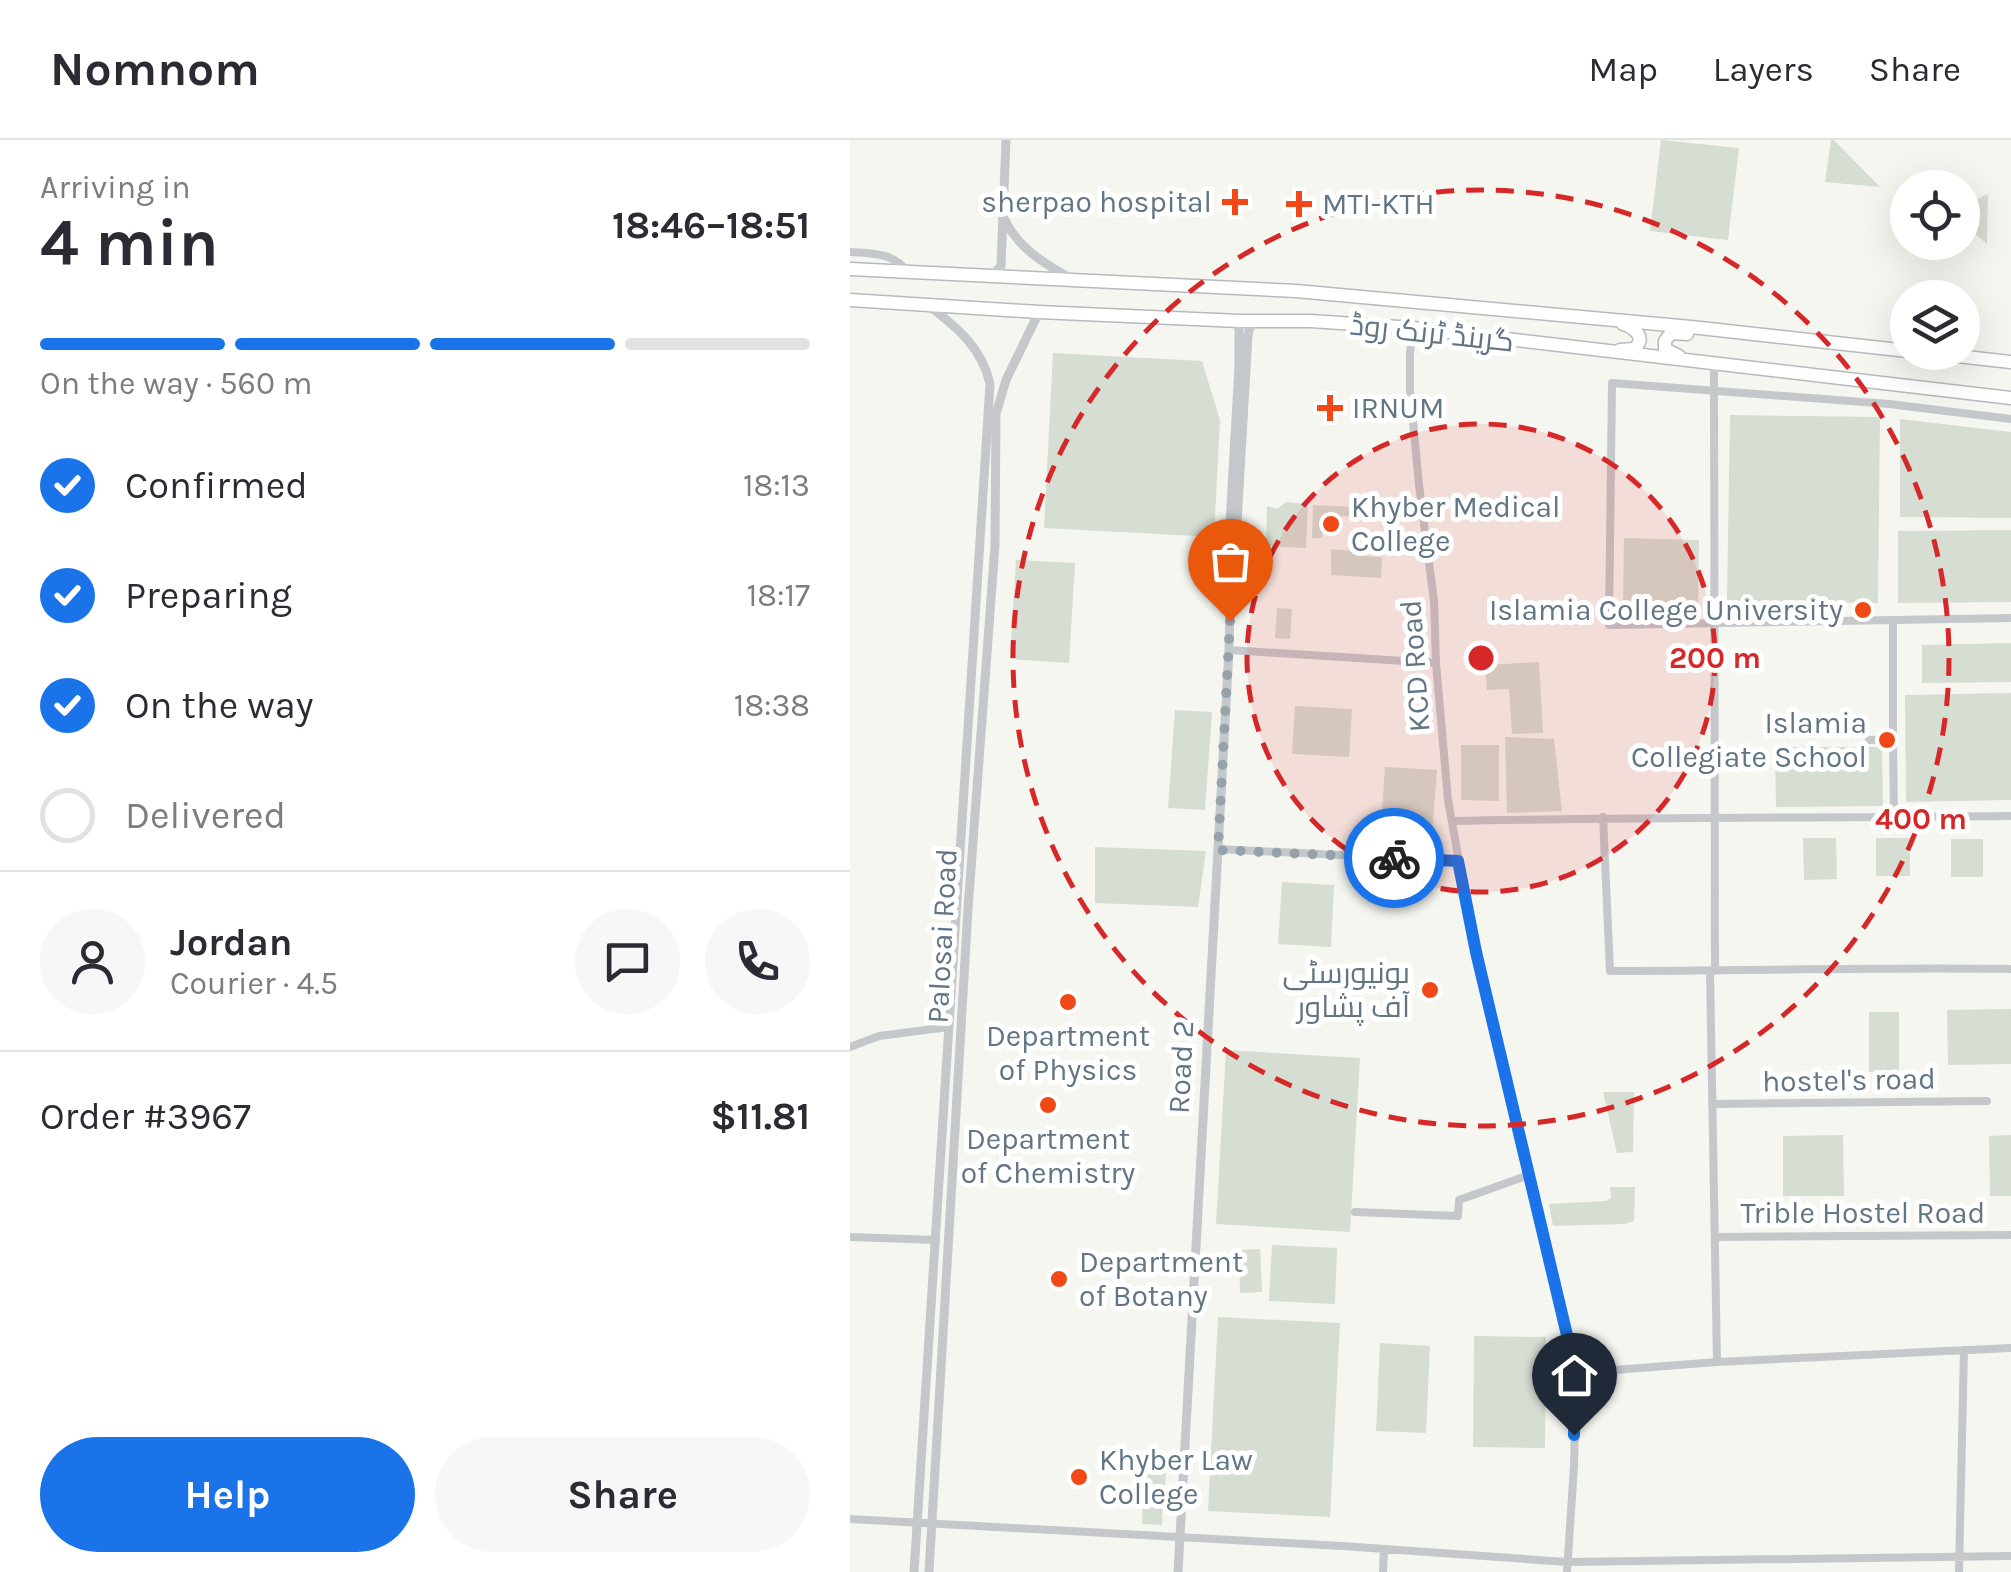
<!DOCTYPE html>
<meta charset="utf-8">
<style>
:root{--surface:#fff;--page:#f7f7f7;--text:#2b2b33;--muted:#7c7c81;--line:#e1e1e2;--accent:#1a73e8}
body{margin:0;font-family:Karla,Cairo,sans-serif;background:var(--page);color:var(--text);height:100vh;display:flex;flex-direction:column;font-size:38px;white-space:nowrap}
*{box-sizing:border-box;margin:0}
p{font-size:32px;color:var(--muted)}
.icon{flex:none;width:55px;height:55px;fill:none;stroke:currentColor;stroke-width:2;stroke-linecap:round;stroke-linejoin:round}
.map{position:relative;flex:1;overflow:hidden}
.drawer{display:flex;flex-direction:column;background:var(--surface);width:850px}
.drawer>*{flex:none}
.fabs{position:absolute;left:1040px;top:30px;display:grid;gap:20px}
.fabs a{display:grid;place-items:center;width:90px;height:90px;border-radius:50%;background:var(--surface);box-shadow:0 10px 40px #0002;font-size:50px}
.pin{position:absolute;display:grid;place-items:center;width:85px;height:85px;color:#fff;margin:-102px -42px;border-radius:50% 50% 50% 0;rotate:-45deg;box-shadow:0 0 10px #0007}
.pin .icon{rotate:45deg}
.courier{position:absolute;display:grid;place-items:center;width:100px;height:100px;margin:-50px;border:8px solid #1a73e8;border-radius:50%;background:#fff;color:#222;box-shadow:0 2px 12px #0007}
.overview em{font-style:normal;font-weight:700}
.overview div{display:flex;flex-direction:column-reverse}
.overview{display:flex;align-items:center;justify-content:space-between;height:170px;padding:0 40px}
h1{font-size:65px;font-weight:700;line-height:75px}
.bar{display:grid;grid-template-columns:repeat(4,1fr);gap:15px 10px;align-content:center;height:120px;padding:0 40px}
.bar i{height:12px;border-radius:8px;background:var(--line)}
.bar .on{background:var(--accent)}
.bar p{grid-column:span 4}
.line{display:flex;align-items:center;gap:25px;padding:0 40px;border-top:2px solid var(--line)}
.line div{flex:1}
.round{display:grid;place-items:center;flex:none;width:105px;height:105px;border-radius:52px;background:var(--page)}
ol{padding:0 40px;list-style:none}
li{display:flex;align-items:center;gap:30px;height:110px}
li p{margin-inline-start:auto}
li .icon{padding:10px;border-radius:50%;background:var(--accent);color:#fff;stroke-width:4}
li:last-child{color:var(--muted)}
li i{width:55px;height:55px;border:5px solid var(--line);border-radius:50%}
.primary-button{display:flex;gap:20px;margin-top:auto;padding:20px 40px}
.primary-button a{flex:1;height:115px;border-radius:60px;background:var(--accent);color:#fff;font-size:40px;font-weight:700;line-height:115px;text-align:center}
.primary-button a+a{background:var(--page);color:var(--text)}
header{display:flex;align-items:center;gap:60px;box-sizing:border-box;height:140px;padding:0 50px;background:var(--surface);border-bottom:2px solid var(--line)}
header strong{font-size:48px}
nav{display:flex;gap:55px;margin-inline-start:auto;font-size:35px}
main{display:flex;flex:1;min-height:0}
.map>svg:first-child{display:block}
.green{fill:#d6ddd2}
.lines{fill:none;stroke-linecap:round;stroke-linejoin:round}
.trunk-casing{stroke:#b6babd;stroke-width:15}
.minor{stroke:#c4c8cb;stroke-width:8}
.tertiary{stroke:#c4c8cb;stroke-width:9}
.trunk{stroke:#fff;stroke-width:12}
.done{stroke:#96a2ab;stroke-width:10;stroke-dasharray:0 18}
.route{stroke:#1a73e8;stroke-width:12}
.ring{fill:none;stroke:#d62828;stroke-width:5;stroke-dasharray:18 12}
.poi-dot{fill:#f04917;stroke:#fff;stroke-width:4}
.labels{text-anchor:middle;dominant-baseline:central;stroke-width:10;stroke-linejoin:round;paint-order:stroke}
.poi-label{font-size:30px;fill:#627585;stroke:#fff;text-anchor:start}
.street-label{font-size:30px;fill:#627585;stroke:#fff}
.centre{fill:#d62828;stroke:#fff;stroke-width:5}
.ring-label{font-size:30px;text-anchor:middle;font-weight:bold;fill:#d62828;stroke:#fff;stroke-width:10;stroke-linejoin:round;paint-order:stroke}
</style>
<header>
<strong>Nomnom</strong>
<nav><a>Map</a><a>Layers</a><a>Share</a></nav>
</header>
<main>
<section class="drawer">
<div class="overview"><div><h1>4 min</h1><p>Arriving in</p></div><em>18:46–18:51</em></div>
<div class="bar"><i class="on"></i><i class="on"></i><i class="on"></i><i></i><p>On the way · 560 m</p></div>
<ol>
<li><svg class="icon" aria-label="check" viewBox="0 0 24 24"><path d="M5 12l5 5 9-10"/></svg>Confirmed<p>18:13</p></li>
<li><svg class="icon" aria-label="check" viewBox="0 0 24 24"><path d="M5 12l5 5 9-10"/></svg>Preparing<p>18:17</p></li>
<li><svg class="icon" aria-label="check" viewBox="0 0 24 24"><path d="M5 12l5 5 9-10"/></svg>On the way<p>18:38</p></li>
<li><i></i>Delivered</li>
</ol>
<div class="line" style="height:180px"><a class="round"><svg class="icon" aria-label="person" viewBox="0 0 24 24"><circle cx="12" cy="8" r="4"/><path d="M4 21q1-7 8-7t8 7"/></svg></a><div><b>Jordan</b><p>Courier · 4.5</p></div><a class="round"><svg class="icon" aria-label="chat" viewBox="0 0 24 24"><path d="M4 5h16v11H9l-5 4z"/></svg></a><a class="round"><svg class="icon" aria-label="phone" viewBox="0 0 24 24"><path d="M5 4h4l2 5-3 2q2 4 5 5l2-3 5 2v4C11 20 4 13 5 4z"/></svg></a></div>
<div class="line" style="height:130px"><div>Order #3967</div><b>$11.81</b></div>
<div class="primary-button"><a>Help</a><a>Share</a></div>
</section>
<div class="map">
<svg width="1161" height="1432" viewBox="0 0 1161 1432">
<rect width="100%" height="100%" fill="#f6f6f1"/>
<path class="green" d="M811 0 889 8 878 100 800 91Z
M981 0H984L1030 47 975 42Z
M1138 54 1137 104 1113 83 1112 66Z
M203 213 352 221 370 280 364 397 194 388Z
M880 275 1030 277 1028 463 877 461Z
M1050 279 1161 292V378L1050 377Z
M436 362 458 364 456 408 416 406 417 366 427 369Z
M463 365 503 367V377L492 376 490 385 473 384 472 398H462Z
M1161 390V462L1048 463V391Z
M774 398 849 400 848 470 773 468Z
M481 409 515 412V416L532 417 531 438 481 435Z
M166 420 225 423 219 523 160 519Z
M427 468 442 469 440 499 425 498Z
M1161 503V542L1072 543V505Z
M689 522 693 593 662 594 659 549 637 550 635 525Z
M1161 553V660L1056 662 1055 555Z
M445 566 502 569 499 617 442 614Z
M325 570 362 572 355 670 318 668Z
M655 597 704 599 712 671 657 673Z
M611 605H649V661L611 660Z
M925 607H1032L1033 666 926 667Z
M535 627 587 630 581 704 530 700Z
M953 698H986L987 739 954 740Z
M1026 698H1060V736H1026Z
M1101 699H1133V737H1101Z
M245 707 356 711 348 767 245 763Z
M432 742 484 745 481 807 428 804Z
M1161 869V924L1098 925 1097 870Z
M1019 872H1049V932H1019Z
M376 910 510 918 500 1092 366 1084Z
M753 952H784L783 1012 767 1013Z
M993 995 994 1056H933V996Z
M1161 995V1056H1140L1139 996Z
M760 1047H785L784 1081 775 1084 703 1086 699 1064 756 1061 761 1058Z
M422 1105 487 1108 485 1164 419 1161Z
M410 1109 412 1152 390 1153 389 1110Z
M368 1177 490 1183 480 1377 358 1371Z
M624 1196 696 1197 695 1308 623 1307Z
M530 1203 580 1206 576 1293 526 1291Z
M293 1312 317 1314 315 1345 291 1344Z
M293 1356 313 1357 312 1385 292 1384Z"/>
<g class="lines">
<defs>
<path id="trunk" d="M0 129 446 151 841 187 1058 211
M0 160 189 172 389 181H461L563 188 1161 258
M770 210 784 209C797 198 785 188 773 184
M1071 212 1161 222
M829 216 815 209V201L821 193 837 194"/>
</defs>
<use href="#trunk" class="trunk-casing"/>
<path class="minor" d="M0 112C22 113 44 113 58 132
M563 188 560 214V249L569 345 584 461 586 523 598 660 620 782 726 1233 724 1326 717 1432
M864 223 865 831
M1161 279 1039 264 762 243 759 485 1161 478
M379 510 586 523
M1043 599V480
M1019 600 1043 599 1044 677
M753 677 760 831C894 831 1027 827 1161 829
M602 681C788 677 975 678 1161 676
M368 709 608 721
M860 831 867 1222
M0 907 29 896 99 887
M862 964 1137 961
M505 1072 608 1076 609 1060 679 1035
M0 1097 86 1100
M865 1097 1161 1095
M726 1233 867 1222 1161 1208
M0 1379 492 1406 717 1422 1161 1416
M533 1432 534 1409
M1109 1432 1114 1210"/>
<path class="tertiary" d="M154 78C167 107 192 122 218 137
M143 135 151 126 156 0
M381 425 385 417 398 195 402 181
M64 1432 140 244C132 208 108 188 79 166
M79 1432 118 769 145 405 146 274 156 240 189 172
M328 1432 379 510 381 425 378 417 389 227V181"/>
<use href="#trunk" class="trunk"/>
</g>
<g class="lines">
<path class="done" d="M380 481 368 710 544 718"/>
<path class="route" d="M544 718 608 721 626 812 726 1233 724 1295"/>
</g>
<circle cx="631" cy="518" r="234" fill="#d62828" fill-opacity=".12"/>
<g class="ring">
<circle cx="631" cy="518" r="234"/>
<circle cx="631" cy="518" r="468"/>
</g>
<g class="poi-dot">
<path d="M380 47h10v10h10v10h-10v10h-10v-10h-10v-10h10z"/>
<path d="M444 49h10v10h10v10h-10v10h-10v-10h-10v-10h10z"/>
<path d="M475 253h10v10h10v10h-10v10h-10v-10h-10v-10h10z"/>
<circle cx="481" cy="384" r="10"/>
<circle cx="1013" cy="470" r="10"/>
<circle cx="1037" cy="600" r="10"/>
<circle cx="580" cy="850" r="10"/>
<circle cx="218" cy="862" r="10"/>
<circle cx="198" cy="965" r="10"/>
<circle cx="209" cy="1139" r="10"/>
<circle cx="229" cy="1337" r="10"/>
</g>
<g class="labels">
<g class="poi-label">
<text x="362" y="62" text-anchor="end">sherpao hospital</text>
<text x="472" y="64">MTI-KTH</text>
<text x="502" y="268">IRNUM</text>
<text x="501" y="367">Khyber Medical<tspan x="501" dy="34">College</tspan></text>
<text x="993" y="470" text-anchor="end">Islamia College University</text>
<text x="1017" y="583" text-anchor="end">Islamia<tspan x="1017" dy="34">Collegiate School</tspan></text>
<text x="560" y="833" text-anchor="end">یونیورسٹی<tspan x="560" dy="34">آف پشاور</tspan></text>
<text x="218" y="896" text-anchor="middle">Department<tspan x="218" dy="34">of Physics</tspan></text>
<text x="198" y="999" text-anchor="middle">Department<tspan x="198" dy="34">of Chemistry</tspan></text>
<text x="229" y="1122">Department<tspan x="229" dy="34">of Botany</tspan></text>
<text x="249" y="1320">Khyber Law<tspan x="249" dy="34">College</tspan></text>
</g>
<g class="street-label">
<text transform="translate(582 193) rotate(6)">گرینڈ ٹرنک روڈ</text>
<text transform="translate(565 526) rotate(-94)">KCD Road</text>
<text transform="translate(92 796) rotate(-87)">Palosai Road</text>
<text transform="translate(331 927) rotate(-87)">Road 2</text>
<text transform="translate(999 940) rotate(-1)">hostel's road</text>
<text x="1013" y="1073">Trible Hostel Road</text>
</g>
</g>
<circle cx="631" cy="518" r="15" class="centre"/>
<g class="ring-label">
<text x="865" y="528">200 m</text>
<text x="1071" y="689">400 m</text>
</g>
</svg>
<div class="fabs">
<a><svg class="icon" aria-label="locate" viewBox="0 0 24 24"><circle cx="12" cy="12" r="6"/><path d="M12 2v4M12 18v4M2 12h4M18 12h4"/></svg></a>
<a><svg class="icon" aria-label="layers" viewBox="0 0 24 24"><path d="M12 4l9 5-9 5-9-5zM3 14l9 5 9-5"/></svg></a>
</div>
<div class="pin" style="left:380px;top:481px;background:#ea580c"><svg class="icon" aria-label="bag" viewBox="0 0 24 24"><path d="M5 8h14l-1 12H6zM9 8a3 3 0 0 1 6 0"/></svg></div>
<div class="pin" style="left:724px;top:1295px;background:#1f2937"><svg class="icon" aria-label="home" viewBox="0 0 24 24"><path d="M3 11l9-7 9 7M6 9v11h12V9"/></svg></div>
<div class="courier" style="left:544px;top:718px"><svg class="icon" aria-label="bike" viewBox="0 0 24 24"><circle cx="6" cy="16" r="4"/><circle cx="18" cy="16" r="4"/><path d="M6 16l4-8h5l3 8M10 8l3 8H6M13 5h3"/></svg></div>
</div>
</main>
